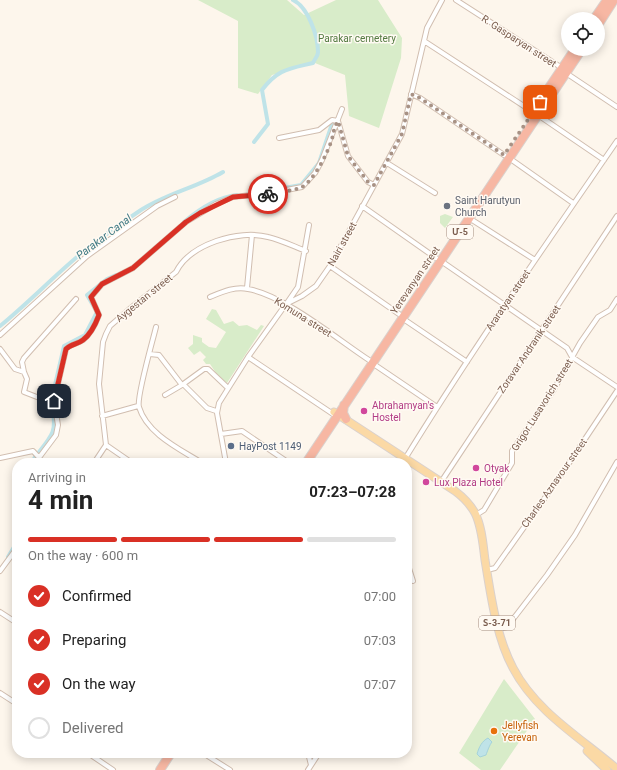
<!DOCTYPE html>
<meta charset="utf-8">
<style>
:root{--surface:#fff;--page:#f2f2f2;--text:#222;--muted:#767676;--line:#e0e0e0;--accent:#d93025}
body{margin:0;font-family:Roboto,"Noto Sans Armenian",sans-serif;background:var(--page);color:var(--text);height:100vh;display:flex;flex-direction:column;font-size:15px;white-space:nowrap}
*{box-sizing:border-box;margin:0}
p{font-size:13px;color:var(--muted)}
.icon{flex:none;width:22px;height:22px;fill:none;stroke:currentColor;stroke-width:2;stroke-linecap:round;stroke-linejoin:round}
.map{position:relative;flex:1;overflow:hidden}
.details{position:absolute;left:12px;top:458px;width:400px;height:300px;display:flex;flex-direction:column;background:var(--surface);border-radius:16px;box-shadow:0 2px 10px #0003}
.details>*{flex:none}
.controls{position:absolute;left:561px;top:12px;display:grid;gap:8px}
.controls a{display:grid;place-items:center;width:44px;height:44px;border-radius:50%;background:var(--surface);box-shadow:0 2px 10px #0003;font-size:20px}
.pin{position:absolute;display:grid;place-items:center;width:34px;height:34px;color:#fff;margin:-17px;border-radius:8px;box-shadow:0 2px 6px #0006}
.courier{position:absolute;display:grid;place-items:center;width:40px;height:40px;margin:-20px;border:3px solid #d93025;border-radius:50%;background:#fff;color:#222;box-shadow:0 1px 5px #0007}
.overview em{font-style:normal;font-weight:700}
.overview div{display:flex;flex-direction:column-reverse}
.overview{display:flex;align-items:center;justify-content:space-between;height:68px;padding:0 16px}
h1{font-size:26px;font-weight:700;line-height:30px}
.bar{display:grid;grid-template-columns:repeat(4,1fr);gap:6px 4px;align-content:center;height:48px;padding:0 16px}
.bar i{height:5px;border-radius:3px;background:var(--line)}
.bar .on{background:var(--accent)}
.bar p{grid-column:span 4}
ol{padding:0 16px;list-style:none}
li{display:flex;align-items:center;gap:12px;height:44px}
li p{margin-inline-start:auto}
li .icon{padding:4px;border-radius:50%;background:var(--accent);color:#fff;stroke-width:4}
li:last-child{color:var(--muted)}
li i{width:22px;height:22px;border:2px solid var(--line);border-radius:50%}
.map>svg:first-child{display:block}
.green{fill:#d8ecc9}
.water{fill:#bfe3e8;stroke:#a5d3da}
.lines{fill:none;stroke-linecap:round;stroke-linejoin:round}
.canal{stroke:#bfe3e8;stroke-width:4}
.street-casing{stroke:#d1beb0;stroke-width:6}
.primary-casing{stroke:#dad1cd;stroke-width:9}
.highway-casing{stroke:#dad1cd;stroke-width:10}
.street{stroke:#fff;stroke-width:4}
.primary{stroke:#fbd9a5;stroke-width:7}
.highway{stroke:#f7b7a3;stroke-width:8}
.done{stroke:#a89285;stroke-width:4;stroke-dasharray:0 7.2}
.route{stroke:#d93025;stroke-width:5}
.worship-dot{fill:#6b7280;stroke:#fffaf3;stroke-width:1.5}
.hotel-dot{fill:#d1479c;stroke:#fffaf3;stroke-width:1.5}
.service-dot{fill:#5c6f8a;stroke:#fffaf3;stroke-width:1.5}
.food-dot{fill:#e8710a;stroke:#fffaf3;stroke-width:1.5}
.labels{text-anchor:middle;dominant-baseline:central;stroke-width:3;stroke-linejoin:round;paint-order:stroke}
.shield{fill:#fffaf3;stroke:#a28b7f;stroke-width:1}
.shield-label{font-size:9px;font-weight:bold;fill:#7a5c4d}
.park-label{font-size:10px;fill:#537a41;stroke:#fffaf3}
.street-label{font-size:10px;fill:#7a5c4d;stroke:#fffaf3}
.worship-label{font-size:10px;fill:#5b616d;stroke:#fffaf3;text-anchor:start}
.hotel-label{font-size:10px;fill:#b23c85;stroke:#fffaf3;text-anchor:start}
.service-label{font-size:10px;fill:#4e5e75;stroke:#fffaf3;text-anchor:start}
.food-label{font-size:10px;fill:#c56008;stroke:#fffaf3;text-anchor:start}
.water-label{font-size:11px;font-style:italic;fill:#437c86;stroke:#fffaf3}
</style>
<div class="map">
<svg width="617" height="770" viewBox="0 0 617 770">
<rect width="100%" height="100%" fill="#fdf6ec"/>
<path class="green" d="M198 0H287L304 15 336 0H378L402 38 401 58 379 128 349 116 345 75 315 63 272 75 258 94 238 88V21Z
M445 214 453 217 445 228 440 223V216Z
M212 309 216 310 224 324 233 321 239 326 247 325 257 330 261 325 264 326 227 383 218 376 210 364H206L203 360 206 357 200 351 194 355 188 348 193 344V335L202 338V342L209 347 216 348 226 332 206 319Z
M504 679 535 719 500 770H481L459 753Z"/>
<path class="water" d="M488 738 492 742C490 744 487 752 486 755L480 757 477 754C479 747 482 741 488 738Z"/>
<g class="lines">
<path class="canal" d="M254 142 268 124 262 90C278 69 288 69 313 63 314 60 318 56 318 52 318 36 308 7 293 0
M256 193 301 185 319 163 332 124
M184 222C198 210 218 197 237 195
M0 326C27 304 51 279 77 257 96 241 117 226 138 212 164 194 196 188 223 172
M52 398 64 346 85 335 97 312 87 295 107 279 116 275
M39 452C53 435 57 430 52 407
M32 463 35 457
M17 493V498
M8 557 17 542"/>
<defs>
<path id="street" d="M456 0 562 68
M424 41 533 112
M566 73 617 107
M411 94 420 98 504 155
M538 115 604 160
M279 138 319 130 332 120 338 121 348 156 368 182 374 185
M509 158 573 203
M387 163 435 193
M362 206 436 258
M469 218 535 260
M441 261 567 348 572 357 617 387
M330 266 399 314
M247 288 252 235
M210 297C222 292 235 286 248 289 284 295 337 339 369 360
M287 303 298 287 309 225
M402 318 467 362
M156 327C153 340 136 398 139 407 147 434 180 449 202 463
M0 335 87 256 157 206 175 197
M0 349 15 369 24 372 27 379 24 392 42 399 54 401
M150 354 159 355 182 385 204 369H208L228 388
M248 357 333 414
M372 363 437 407
M24 372 22 362 24 358 76 299
M183 384 207 408 216 411
M165 395 182 385
M102 416 138 406
M221 434 242 431 289 463
M106 445 132 463
M0 458 33 451 44 463
M403 462C470 353 544 247 617 141
M35 463 56 435 58 425 54 401 66 349C71 344 78 344 83 340 91 334 96 323 99 315L91 297 102 284 133 268 186 222 216 204 233 197 271 193 302 187 315 173 322 160 342 109
M94 463 106 445 99 384 103 342 106 334 110 326 133 306 176 272C190 244 239 229 268 237 281 240 293 246 306 251
M226 463 217 413 219 403 248 357 286 304 302 296 316 286 330 266 402 134 427 28 442 0
M441 482 617 216
M476 515 484 510 512 463V451L553 391 580 343 598 317 610 310 617 299
M407 562 413 581
M487 570 495 568 559 478 617 391
M0 571 17 548
M0 612 17 623
M498 629 507 627 547 575 575 535 617 462
M0 693 17 704
M88 753 113 770
M203 753 230 770
M308 753 311 765
M308 770 319 753"/>
<path id="primary" d="M334 412 455 491C463 497 470 504 475 513 482 527 483 545 485 560 491 596 496 636 513 668 536 712 581 738 617 769
M587 751 607 770"/>
<path id="highway" d="M594 19 607 0
M598 25 614 0
M536 107 575 49
M344 405 343 413 346 419
M306 463 582 49
M160 770 171 753"/>
</defs>
<use href="#street" class="street-casing"/>
<use href="#primary" class="primary-casing"/>
<use href="#highway" class="highway-casing"/>
<use href="#street" class="street"/>
<use href="#primary" class="primary"/>
<use href="#highway" class="highway"/>
</g>
<g class="lines">
<path class="done" d="M268 194C275 193 297 190 302 187 314 180 327 154 331 142 334 134 333 128 338 121L348 156 368 182 374 185 402 134 411 94 420 98 504 155 540 102"/>
<path class="route" d="M54 401 66 349C71 344 78 344 83 340 91 334 96 323 99 315L91 297 102 284 133 268 186 222 200 213 233 197 268 194"/>
</g>
<circle class="worship-dot" cx="447" cy="206" r="4"/>
<g class="hotel-dot">
<circle cx="364" cy="411" r="4"/>
<circle cx="476" cy="468" r="4"/>
<circle cx="426" cy="482" r="4"/>
</g>
<circle class="service-dot" cx="231" cy="446" r="4"/>
<circle class="food-dot" cx="494" cy="731" r="4"/>
<g class="labels">
<g class="shield">
<rect x="447" y="225" width="26" height="14" rx="3"/>
<rect x="479" y="616" width="36" height="14" rx="3"/>
</g>
<g class="shield-label">
<text x="460" y="232">Մ-5</text>
<text x="497" y="623">Տ-3-71</text>
</g>
<g class="park-label">
<text x="357" y="38">Parakar cemetery</text>
</g>
<g class="street-label">
<text transform="translate(519 41) rotate(33)">R. Gasparyan street</text>
<text transform="translate(342 244) rotate(-61)">Nairi street</text>
<text transform="translate(415 280) rotate(-56)">Yerevanyan street</text>
<text transform="translate(144 298) rotate(-39)">Aygestan street</text>
<text transform="translate(508 300) rotate(-56)">Araratyan street</text>
<text transform="translate(303 317) rotate(32)">Komuna street</text>
<text transform="translate(529 349) rotate(-56)">Zoravar Andranik street</text>
<text transform="translate(542 405) rotate(-58)">Grigor Lusavorich street</text>
<text transform="translate(554 483) rotate(-55)">Charles Aznavour street</text>
</g>
<g class="worship-label">
<text x="455" y="200">Saint Harutyun<tspan x="455" dy="12">Church</tspan></text>
</g>
<g class="hotel-label">
<text x="372" y="405">Abrahamyan's<tspan x="372" dy="12">Hostel</tspan></text>
<text x="484" y="468">Otyak</text>
<text x="434" y="482">Lux Plaza Hotel</text>
</g>
<g class="service-label">
<text x="239" y="446">HayPost 1149</text>
</g>
<g class="food-label">
<text x="502" y="725">Jellyfish<tspan x="502" dy="12">Yerevan</tspan></text>
</g>
<g class="water-label">
<text transform="translate(104 237) rotate(-37)">Parakar Canal</text>
</g>
</g>
</svg>
<div class="controls">
<a><svg class="icon" aria-label="locate" viewBox="0 0 24 24"><circle cx="12" cy="12" r="6"/><path d="M12 2v4M12 18v4M2 12h4M18 12h4"/></svg></a>
</div>
<div class="pin" style="left:540px;top:102px;background:#ea580c"><svg class="icon" aria-label="bag" viewBox="0 0 24 24"><path d="M5 8h14l-1 12H6zM9 8a3 3 0 0 1 6 0"/></svg></div>
<div class="pin" style="left:54px;top:401px;background:#1f2937"><svg class="icon" aria-label="home" viewBox="0 0 24 24"><path d="M3 11l9-7 9 7M6 9v11h12V9"/></svg></div>
<div class="courier" style="left:268px;top:194px"><svg class="icon" aria-label="bike" viewBox="0 0 24 24"><circle cx="6" cy="16" r="4"/><circle cx="18" cy="16" r="4"/><path d="M6 16l4-8h5l3 8M10 8l3 8H6M13 5h3"/></svg></div>
<section class="details">
<div class="overview"><div><h1>4 min</h1><p>Arriving in</p></div><em>07:23–07:28</em></div>
<div class="bar"><i class="on"></i><i class="on"></i><i class="on"></i><i></i><p>On the way · 600 m</p></div>
<ol>
<li><svg class="icon" aria-label="check" viewBox="0 0 24 24"><path d="M5 12l5 5 9-10"/></svg>Confirmed<p>07:00</p></li>
<li><svg class="icon" aria-label="check" viewBox="0 0 24 24"><path d="M5 12l5 5 9-10"/></svg>Preparing<p>07:03</p></li>
<li><svg class="icon" aria-label="check" viewBox="0 0 24 24"><path d="M5 12l5 5 9-10"/></svg>On the way<p>07:07</p></li>
<li><i></i>Delivered</li>
</ol>
</section>
</div>
